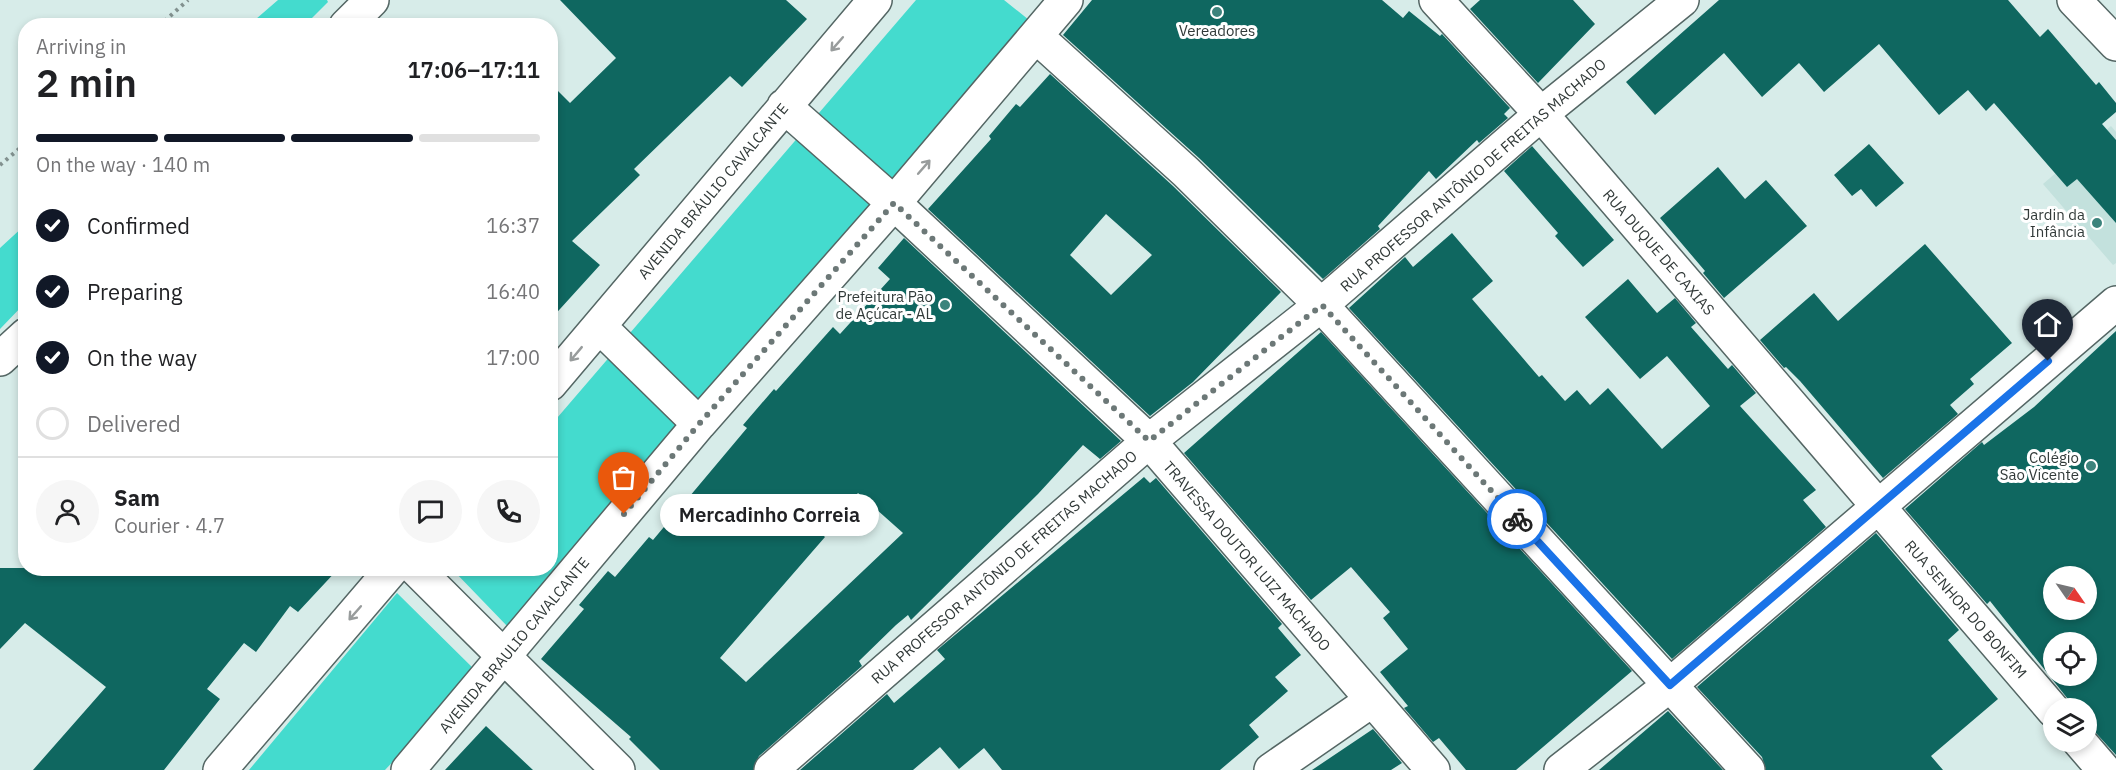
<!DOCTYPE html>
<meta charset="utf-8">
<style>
:root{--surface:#fff;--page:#f6f6f6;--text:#202124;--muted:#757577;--line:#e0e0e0;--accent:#111827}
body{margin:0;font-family:"IBM Plex Sans",sans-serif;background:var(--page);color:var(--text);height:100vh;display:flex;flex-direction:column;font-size:22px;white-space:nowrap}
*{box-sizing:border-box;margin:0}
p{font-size:20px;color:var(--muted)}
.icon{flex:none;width:33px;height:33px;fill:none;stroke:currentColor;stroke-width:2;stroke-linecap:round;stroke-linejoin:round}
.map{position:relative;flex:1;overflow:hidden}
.side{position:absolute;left:18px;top:18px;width:540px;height:558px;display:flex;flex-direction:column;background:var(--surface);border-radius:24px;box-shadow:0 3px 9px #0003}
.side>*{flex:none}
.needle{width:39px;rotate:124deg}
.buttons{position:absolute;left:2043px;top:566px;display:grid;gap:12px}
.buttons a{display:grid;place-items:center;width:54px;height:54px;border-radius:50%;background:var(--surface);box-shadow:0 3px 9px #0003;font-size:30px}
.pin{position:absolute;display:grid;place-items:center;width:51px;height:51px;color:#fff;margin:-62px -26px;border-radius:50% 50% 50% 0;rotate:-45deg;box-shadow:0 0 6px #0007}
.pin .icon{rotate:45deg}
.courier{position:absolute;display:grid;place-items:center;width:60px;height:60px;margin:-30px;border:4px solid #1a73e8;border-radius:50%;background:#fff;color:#222;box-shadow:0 2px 8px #0007}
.bubble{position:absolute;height:42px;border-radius:21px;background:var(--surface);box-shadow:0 3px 9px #0003;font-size:20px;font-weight:600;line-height:42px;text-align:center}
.head em{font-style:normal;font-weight:600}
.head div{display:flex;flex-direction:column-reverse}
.head{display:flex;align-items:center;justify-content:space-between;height:102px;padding:0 18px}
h1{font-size:39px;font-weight:600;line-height:45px}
.bar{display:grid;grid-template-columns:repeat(4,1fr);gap:9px 6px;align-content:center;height:72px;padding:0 18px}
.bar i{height:8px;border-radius:4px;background:var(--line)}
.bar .current{background:var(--accent)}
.bar p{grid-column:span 4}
.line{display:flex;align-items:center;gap:15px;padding:0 18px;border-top:2px solid var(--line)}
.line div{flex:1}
.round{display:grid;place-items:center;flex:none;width:63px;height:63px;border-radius:32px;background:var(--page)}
ol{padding:0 18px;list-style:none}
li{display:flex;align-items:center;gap:18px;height:66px}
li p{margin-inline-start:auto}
li .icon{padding:6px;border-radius:50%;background:var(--accent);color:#fff;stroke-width:4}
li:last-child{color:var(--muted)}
li i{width:33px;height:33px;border:3px solid var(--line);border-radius:50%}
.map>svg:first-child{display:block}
.built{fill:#c3e1dd}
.green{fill:#44dbce}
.building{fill:#0f6760;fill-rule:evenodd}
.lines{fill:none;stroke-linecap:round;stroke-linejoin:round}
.minor-casing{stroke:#546664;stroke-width:36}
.path{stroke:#82918f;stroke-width:4;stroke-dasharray:3 4.5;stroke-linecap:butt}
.minor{stroke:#fff;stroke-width:33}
.oneway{stroke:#989c9c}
.done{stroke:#6c7877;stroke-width:6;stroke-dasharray:0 10.8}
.route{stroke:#1a73e8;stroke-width:8}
.poi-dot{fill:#3c837c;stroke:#fff;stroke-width:2}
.labels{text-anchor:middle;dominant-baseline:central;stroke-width:6;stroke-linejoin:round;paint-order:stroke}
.poi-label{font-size:15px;fill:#323a39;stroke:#fff;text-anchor:end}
.street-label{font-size:15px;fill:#323a39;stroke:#fff}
</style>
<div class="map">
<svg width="2116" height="770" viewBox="0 0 2116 770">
<rect width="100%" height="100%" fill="#d7ece9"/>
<path class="built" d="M2111 126 2116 132V263L2113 265 2043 184Z"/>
<path class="green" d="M278 0H327L328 2 305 25H249Z
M916 0H1004L1029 20 508 627 452 569 550 568 551 425Z
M25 225V303L0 329V248Z
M397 593 477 672 385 770H249Z"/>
<path class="building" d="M560 0H786L807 19 742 87 730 76 634 169 640 175 572 241 600 265 550 320V83L570 103 616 58Z
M1092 0H1382L1403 18 1409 11 1440 36 1442 34 1510 108 1504 114 1508 118 1479 143 1477 140 1436 179 1429 171 1378 226 1380 229 1323 279 1199 158 1063 35Z
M1480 0H1573L1595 24 1538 83 1470 9Z
M1719 0H2008L2040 37 2048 29 2096 85 2099 82 2116 103V112L2102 124 2116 140V223L2077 179 2067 187 1994 103 1986 111 1968 90 1939 115 1879 44 1824 92 1799 63 1762 97 1724 53 1655 115 1626 82Z
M1050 74 1173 186 1281 292 1193 382 1150 416 928 209 991 139 989 136 1016 104 1020 107ZM1106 214 1152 255 1111 295 1070 255Z
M1869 144 1904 183 1876 207 1861 189 1852 196 1834 175Z
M1532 146 1614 240 1583 267 1555 236 1558 233 1504 171Z
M1718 167 1745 199 1766 180 1807 226 1724 298 1703 273 1705 271 1660 218Z
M1452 233 1493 281 1472 299 1539 377 1542 375 1565 401 1577 390 1590 405 1608 388 1662 449 1710 406 1667 356 1640 379 1585 317 1628 279 1657 313 1675 298 1696 323 1691 327 1728 369 1732 365 1756 393 1740 406 1816 490 1803 500 1826 527 1672 659 1349 308 1405 257 1413 267Z
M904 238 1121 441 1100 459 1083 445 1038 494 911 620 908 615 896 625 859 661 862 666 759 756 753 770H660L629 739 631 737 541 659 584 609 579 605 608 571 615 577 649 537 653 540 747 428 743 425 774 389 776 391 833 327 840 334 890 279 878 268ZM858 493 903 533 746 682 720 658 825 537 822 534Z
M1925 244 2012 343 1970 379 1974 384 1950 405 1958 414 1883 478 1800 381 1786 367 1784 368 1760 340 1814 293 1838 321Z
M2116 331V755L2086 722V708H2075L1990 601 1987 604 1905 509 1982 442 1984 445 2034 407ZM2054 576H2086V609H2054ZM2054 642H2086V675H2054Z
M1321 332 1632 671 1516 770H1466L1439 738 1433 742 1404 708 1408 706 1380 672 1408 649 1383 618 1390 612 1351 567 1311 600 1184 453Z
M1144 477 1150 483 1156 478 1282 624 1278 628 1301 655 1275 677 1288 691 1249 725 1259 737 1220 770H1002L984 748 959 769 940 747 913 770H800L887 694 894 703 945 659 937 650Z
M1876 533 1959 630 1948 640 1998 699 1931 756 1943 770H1766L1762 757 1697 687Z
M0 568H339L298 612 290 606 256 652 244 643 207 689 220 699 164 770H33L106 687 25 623 0 649Z
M1668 711 1723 770H1599Z
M486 726 533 770H445Z
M1373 729 1402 763 1391 770H1312Z"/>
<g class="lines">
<defs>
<path id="minor" d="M1436 0 1541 114 2054 711
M2074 0 2116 44
M346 26 372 0
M1037 37 1186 172 1321 305 1748 770
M784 106 894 203 1149 441 1433 770
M599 326 699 424
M0 359 26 335
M550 384 875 0
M415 568 618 770
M2079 741 2104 770
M220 770 393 568
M408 770 699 424 894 203 1066 0
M771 770 1149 441 1321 305 1541 114 1682 0
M1271 770 1371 701
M1561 770 1670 685 2116 303"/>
</defs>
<use href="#minor" class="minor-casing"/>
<path class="path" d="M159 26 188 0
M0 165 26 143"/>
<use href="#minor" class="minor"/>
</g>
<defs><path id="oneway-shaft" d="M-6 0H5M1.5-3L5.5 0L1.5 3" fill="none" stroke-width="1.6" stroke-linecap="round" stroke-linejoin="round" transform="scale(1.5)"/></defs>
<g class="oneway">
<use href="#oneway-shaft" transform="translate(837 44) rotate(131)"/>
<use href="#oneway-shaft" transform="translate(924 167) rotate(-49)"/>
<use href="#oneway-shaft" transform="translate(576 354) rotate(130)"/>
<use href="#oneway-shaft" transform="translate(355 613) rotate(131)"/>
</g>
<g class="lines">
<path class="done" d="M624 514 699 424 894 203 1149 441 1322 305 1517 519"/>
<path class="route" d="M1517 519 1670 685 2048 361"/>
</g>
<g class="poi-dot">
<circle cx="1217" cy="12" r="6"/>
<circle cx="2097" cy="223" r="6"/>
<circle cx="945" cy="305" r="6"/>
<circle cx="2091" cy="466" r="6"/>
</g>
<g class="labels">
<g class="poi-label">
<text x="1217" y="30" text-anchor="middle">Vereadores</text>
<text x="2085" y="214">Jardin da<tspan x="2085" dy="17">Infância</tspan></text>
<text x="933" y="296">Prefeitura Pão<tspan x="933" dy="17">de Açúcar - AL</tspan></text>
<text x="2079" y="457">Colégio<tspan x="2079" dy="17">São Vicente</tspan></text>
</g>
<g class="street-label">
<text transform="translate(1473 175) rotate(-41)">RUA PROFESSOR ANTÔNIO DE FREITAS MACHADO</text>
<text transform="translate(713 191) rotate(-50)">AVENIDA BRÁULIO CAVALCANTE</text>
<text transform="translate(1659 252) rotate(49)">RUA DUQUE DE CAXIAS</text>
<text transform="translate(1247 556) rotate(49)">TRAVESSA DOUTOR LUIZ MACHADO</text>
<text transform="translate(1004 567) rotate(-41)">RUA PROFESSOR ANTÔNIO DE FREITAS MACHADO</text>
<text transform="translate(1966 609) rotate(49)">RUA SENHOR DO BONFIM</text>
<text transform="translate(514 645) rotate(-50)">AVENIDA BRAULIO CAVALCANTE</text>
</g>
</g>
</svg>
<div class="buttons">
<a><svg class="needle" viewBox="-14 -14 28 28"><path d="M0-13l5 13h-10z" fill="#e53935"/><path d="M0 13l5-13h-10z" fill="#757577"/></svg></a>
<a><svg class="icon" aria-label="locate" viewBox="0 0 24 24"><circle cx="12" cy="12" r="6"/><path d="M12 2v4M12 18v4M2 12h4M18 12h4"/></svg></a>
<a><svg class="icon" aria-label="layers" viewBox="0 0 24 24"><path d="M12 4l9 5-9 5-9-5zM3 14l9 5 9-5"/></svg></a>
</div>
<div class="pin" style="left:624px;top:514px;background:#ea580c"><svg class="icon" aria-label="bag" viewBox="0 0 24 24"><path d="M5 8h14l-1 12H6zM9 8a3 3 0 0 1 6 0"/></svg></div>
<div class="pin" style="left:2048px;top:361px;background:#1f2937"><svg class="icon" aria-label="home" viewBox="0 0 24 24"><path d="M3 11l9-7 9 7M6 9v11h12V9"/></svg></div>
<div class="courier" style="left:1517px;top:519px"><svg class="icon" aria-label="bike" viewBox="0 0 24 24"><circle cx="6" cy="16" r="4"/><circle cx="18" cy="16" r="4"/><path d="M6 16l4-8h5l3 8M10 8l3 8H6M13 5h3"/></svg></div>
<div class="bubble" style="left:660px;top:494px;width:219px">Mercadinho Correia</div>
<section class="side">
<div class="head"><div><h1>2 min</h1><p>Arriving in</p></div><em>17:06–17:11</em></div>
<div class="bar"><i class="current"></i><i class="current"></i><i class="current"></i><i></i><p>On the way · 140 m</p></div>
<ol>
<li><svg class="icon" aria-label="check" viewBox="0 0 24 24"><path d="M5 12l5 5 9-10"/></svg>Confirmed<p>16:37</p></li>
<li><svg class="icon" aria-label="check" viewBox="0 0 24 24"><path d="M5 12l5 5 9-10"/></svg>Preparing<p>16:40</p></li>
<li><svg class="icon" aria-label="check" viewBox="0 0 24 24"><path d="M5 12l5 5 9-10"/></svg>On the way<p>17:00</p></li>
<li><i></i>Delivered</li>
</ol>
<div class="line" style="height:108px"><a class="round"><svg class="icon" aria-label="person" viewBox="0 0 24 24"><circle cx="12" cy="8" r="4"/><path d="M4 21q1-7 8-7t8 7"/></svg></a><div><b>Sam</b><p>Courier · 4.7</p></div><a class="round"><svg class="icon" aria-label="chat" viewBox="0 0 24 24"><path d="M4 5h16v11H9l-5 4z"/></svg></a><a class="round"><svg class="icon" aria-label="phone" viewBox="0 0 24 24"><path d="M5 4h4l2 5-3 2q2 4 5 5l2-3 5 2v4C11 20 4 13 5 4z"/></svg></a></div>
</section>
</div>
